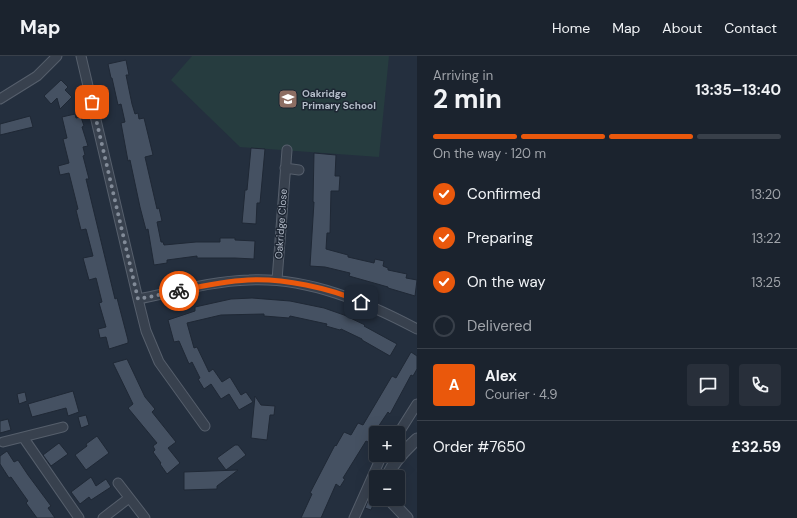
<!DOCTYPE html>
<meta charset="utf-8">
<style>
:root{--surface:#1b232e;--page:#282f3a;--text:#f1f3f6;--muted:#a0a4aa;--line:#39404a;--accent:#ea580c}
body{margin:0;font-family:"DM Sans",sans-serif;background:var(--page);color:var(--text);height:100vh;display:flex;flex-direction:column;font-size:15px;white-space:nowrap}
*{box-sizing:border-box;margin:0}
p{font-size:13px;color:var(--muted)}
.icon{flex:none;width:22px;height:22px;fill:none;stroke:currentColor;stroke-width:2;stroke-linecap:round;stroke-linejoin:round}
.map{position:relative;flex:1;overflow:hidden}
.panel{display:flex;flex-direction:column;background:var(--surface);width:380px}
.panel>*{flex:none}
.buttons{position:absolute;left:369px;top:370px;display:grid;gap:8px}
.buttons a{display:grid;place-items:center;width:36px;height:36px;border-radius:4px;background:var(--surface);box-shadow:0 4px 16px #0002,0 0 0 1px var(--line);font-size:20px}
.pin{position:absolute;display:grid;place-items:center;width:34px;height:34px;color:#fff;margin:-17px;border-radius:8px;box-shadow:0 2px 6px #0006}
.courier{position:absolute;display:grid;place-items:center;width:40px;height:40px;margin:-20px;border:3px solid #ea580c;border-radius:50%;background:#fff;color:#222;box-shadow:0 1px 5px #0007}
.overview em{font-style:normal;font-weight:700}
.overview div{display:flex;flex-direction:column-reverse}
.overview{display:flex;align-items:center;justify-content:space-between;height:68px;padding:0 16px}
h1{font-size:26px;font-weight:700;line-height:30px}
.bar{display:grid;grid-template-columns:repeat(4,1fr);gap:6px 4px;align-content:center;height:48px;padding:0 16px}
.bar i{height:5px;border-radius:3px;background:var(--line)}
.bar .current{background:var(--accent)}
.bar p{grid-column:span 4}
.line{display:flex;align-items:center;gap:10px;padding:0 16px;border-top:1px solid var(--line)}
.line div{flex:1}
.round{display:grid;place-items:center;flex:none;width:42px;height:42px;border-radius:4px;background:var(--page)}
ol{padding:0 16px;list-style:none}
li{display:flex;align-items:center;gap:12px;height:44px}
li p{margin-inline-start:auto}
li .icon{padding:4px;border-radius:50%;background:var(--accent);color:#fff;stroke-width:4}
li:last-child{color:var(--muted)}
li i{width:22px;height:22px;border:2px solid var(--line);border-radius:50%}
header{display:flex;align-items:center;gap:24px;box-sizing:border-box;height:56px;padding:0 20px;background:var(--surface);border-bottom:1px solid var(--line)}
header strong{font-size:19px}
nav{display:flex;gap:22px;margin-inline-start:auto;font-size:14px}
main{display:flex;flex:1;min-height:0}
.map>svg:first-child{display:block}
.green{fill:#263c3f}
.building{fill:#455162;stroke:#1f2835}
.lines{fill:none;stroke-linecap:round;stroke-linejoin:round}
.minor-casing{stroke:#565f6c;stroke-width:11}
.tertiary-casing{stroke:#565f6c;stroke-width:13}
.minor{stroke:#38414e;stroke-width:9}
.tertiary{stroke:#38414e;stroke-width:11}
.done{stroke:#828b98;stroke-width:4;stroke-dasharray:0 7.2}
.route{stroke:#ea580c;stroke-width:5}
.labels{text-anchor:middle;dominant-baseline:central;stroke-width:3;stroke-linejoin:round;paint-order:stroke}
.poi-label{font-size:10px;font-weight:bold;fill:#b4bcc9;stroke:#1d2633;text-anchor:start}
.street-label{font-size:10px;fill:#b4bcc9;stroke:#1d2633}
</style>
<header>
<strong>Map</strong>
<nav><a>Home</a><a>Map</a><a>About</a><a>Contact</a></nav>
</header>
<main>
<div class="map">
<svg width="417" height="462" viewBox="0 0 417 462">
<rect width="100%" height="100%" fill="#242f3e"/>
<path class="green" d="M192 0H389L379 101 240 91 171 24Z"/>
<path class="building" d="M126 4 129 19H126L132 48 135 58 138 57 139 63 144 62 153 99 145 101 157 153 159 152 162 165 157 166 161 186H163L164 189 196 186H220V182H235V184L255 185 254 203 235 202H197V200L167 204V207L154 209 148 173 146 174 140 151 130 104 128 105 121 67 125 66 121 48 118 49 112 22H111L108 8Z
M61 24 68 31 65 34 72 41 60 53 57 42 51 48 44 40Z
M75 58 76 62 81 61 84 70 82 71 88 90 83 91 85 99 83 100 89 123H86L115 243 117 242 128 284V287L109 293 106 281 100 282 98 273 106 271 99 247 102 246 96 222 89 224 83 202 93 200 86 173 81 174 76 154 78 153 69 117 60 119 58 110 69 107 63 83 67 82 62 61Z
M30 60 33 71 0 79V68Z
M251 92 265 93 260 147H257L256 168 242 167 245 134H247Z
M314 97 336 99 335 120H340L339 135H331L330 177H327L326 193 348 199V201L374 207 375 203 384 205 383 210 388 212V214L407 218 406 222 417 224 415 240 388 232V231L349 220 350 217 325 211 310 210 314 146H313Z
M252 242 290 245 324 252 344 259 365 269 364 270 397 288 390 300 362 284V283L341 273 340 274 326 270 327 268 290 260 289 262 264 260V258L221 259 187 267 194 292 197 291 209 316 213 313 222 326 230 321 241 339 246 336 253 346 239 354 229 338 221 343 211 328 204 333 198 323 200 322 192 306 189 308 179 285 174 286 168 264 195 255V251L231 243Z
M411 296 417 300V313L413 320 411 319 390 358 388 356 368 386 366 385 343 422 345 423 340 431 336 428 321 462H301L312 438 310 437 335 389 336 390 344 376 351 379 358 367 363 369 392 320 396 322Z
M127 303 145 341 155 353 152 356 176 386 168 392 180 407 167 418 160 408 161 407 153 396 155 394 153 390 157 387 128 352 133 348 113 307Z
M73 335 79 356 68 360 66 352 32 361 28 348Z
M25 336 27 345 19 348 17 338Z
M255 340 261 349 275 350 274 359H270L267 384 251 382Z
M86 359 89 369 81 372 78 361Z
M8 363 11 374 0 377V365Z
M97 380 109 397 86 414 75 399 87 390 86 388Z
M59 387 68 398 51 410 43 399Z
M235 389H238L246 399 226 414 217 402Z
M7 395 14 406 18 404 28 419 51 450 48 452 55 462H37L26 447 28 445 11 421 9 422 0 408V400Z
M238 414 217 430V433L184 434V416Z
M91 421 96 430 106 423 111 431 91 444 89 441 80 448 71 436Z
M369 442 375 444 371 454 365 452Z"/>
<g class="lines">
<defs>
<path id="minor" d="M81 0 138 243 146 275 159 306 205 370
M0 43 37 20 57 0
M285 112 299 114
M277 224 287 94
M138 243C174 236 212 225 249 224 308 221 366 246 417 273
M398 378 417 348
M23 381 79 462
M3 386 63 371
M118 427 145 462
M103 462 129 442
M354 462 382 399"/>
<path id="tertiary" d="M387 421C393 406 405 394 417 383
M389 443 407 462"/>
</defs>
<use href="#minor" class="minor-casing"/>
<use href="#tertiary" class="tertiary-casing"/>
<use href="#minor" class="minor"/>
<use href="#tertiary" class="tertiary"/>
</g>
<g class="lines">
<path class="done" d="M92 46 138 243 179 235"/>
<path class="route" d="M179 235C202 230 225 225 248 224 283 222 330 232 361 246"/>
</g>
<defs>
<symbol id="school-square" viewBox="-11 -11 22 22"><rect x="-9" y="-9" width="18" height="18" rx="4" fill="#8d6e63" stroke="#1d2633"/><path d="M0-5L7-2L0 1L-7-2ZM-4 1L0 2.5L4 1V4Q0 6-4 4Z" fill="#fff"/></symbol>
</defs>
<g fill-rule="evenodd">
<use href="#school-square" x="277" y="32" width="22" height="22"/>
</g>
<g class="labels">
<g class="poi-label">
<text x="302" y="37">Oakridge<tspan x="302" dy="12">Primary School</tspan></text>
</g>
<g class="street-label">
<text transform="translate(281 168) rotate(-86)">Oakridge Close</text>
</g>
</g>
</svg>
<div class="buttons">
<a>+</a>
<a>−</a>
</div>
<div class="pin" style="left:92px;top:46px;background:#ea580c"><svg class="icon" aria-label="bag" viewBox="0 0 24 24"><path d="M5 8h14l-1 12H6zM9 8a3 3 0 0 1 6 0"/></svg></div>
<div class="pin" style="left:361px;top:246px;background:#1f2937"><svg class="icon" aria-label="home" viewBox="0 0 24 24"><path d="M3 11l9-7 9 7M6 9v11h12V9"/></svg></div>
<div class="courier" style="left:179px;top:235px"><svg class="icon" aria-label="bike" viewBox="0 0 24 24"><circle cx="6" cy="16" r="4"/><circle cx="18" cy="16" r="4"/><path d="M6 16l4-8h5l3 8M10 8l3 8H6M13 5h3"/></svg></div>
</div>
<section class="panel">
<div class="overview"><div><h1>2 min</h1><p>Arriving in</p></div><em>13:35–13:40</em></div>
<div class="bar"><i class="current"></i><i class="current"></i><i class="current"></i><i></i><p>On the way · 120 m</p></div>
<ol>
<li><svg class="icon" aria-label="check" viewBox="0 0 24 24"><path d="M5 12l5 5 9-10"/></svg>Confirmed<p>13:20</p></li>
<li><svg class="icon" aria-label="check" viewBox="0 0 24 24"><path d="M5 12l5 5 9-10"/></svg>Preparing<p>13:22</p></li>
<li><svg class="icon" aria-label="check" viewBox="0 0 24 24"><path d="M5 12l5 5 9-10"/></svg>On the way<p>13:25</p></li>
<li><i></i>Delivered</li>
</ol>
<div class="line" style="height:72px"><b class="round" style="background:var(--accent);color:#fff">A</b><div><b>Alex</b><p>Courier · 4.9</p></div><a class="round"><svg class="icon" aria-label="chat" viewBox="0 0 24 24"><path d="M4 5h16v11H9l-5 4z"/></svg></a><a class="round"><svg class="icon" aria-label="phone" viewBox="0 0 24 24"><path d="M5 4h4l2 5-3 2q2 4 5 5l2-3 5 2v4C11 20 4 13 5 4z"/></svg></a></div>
<div class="line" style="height:52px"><div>Order #7650</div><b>£32.59</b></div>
</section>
</main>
